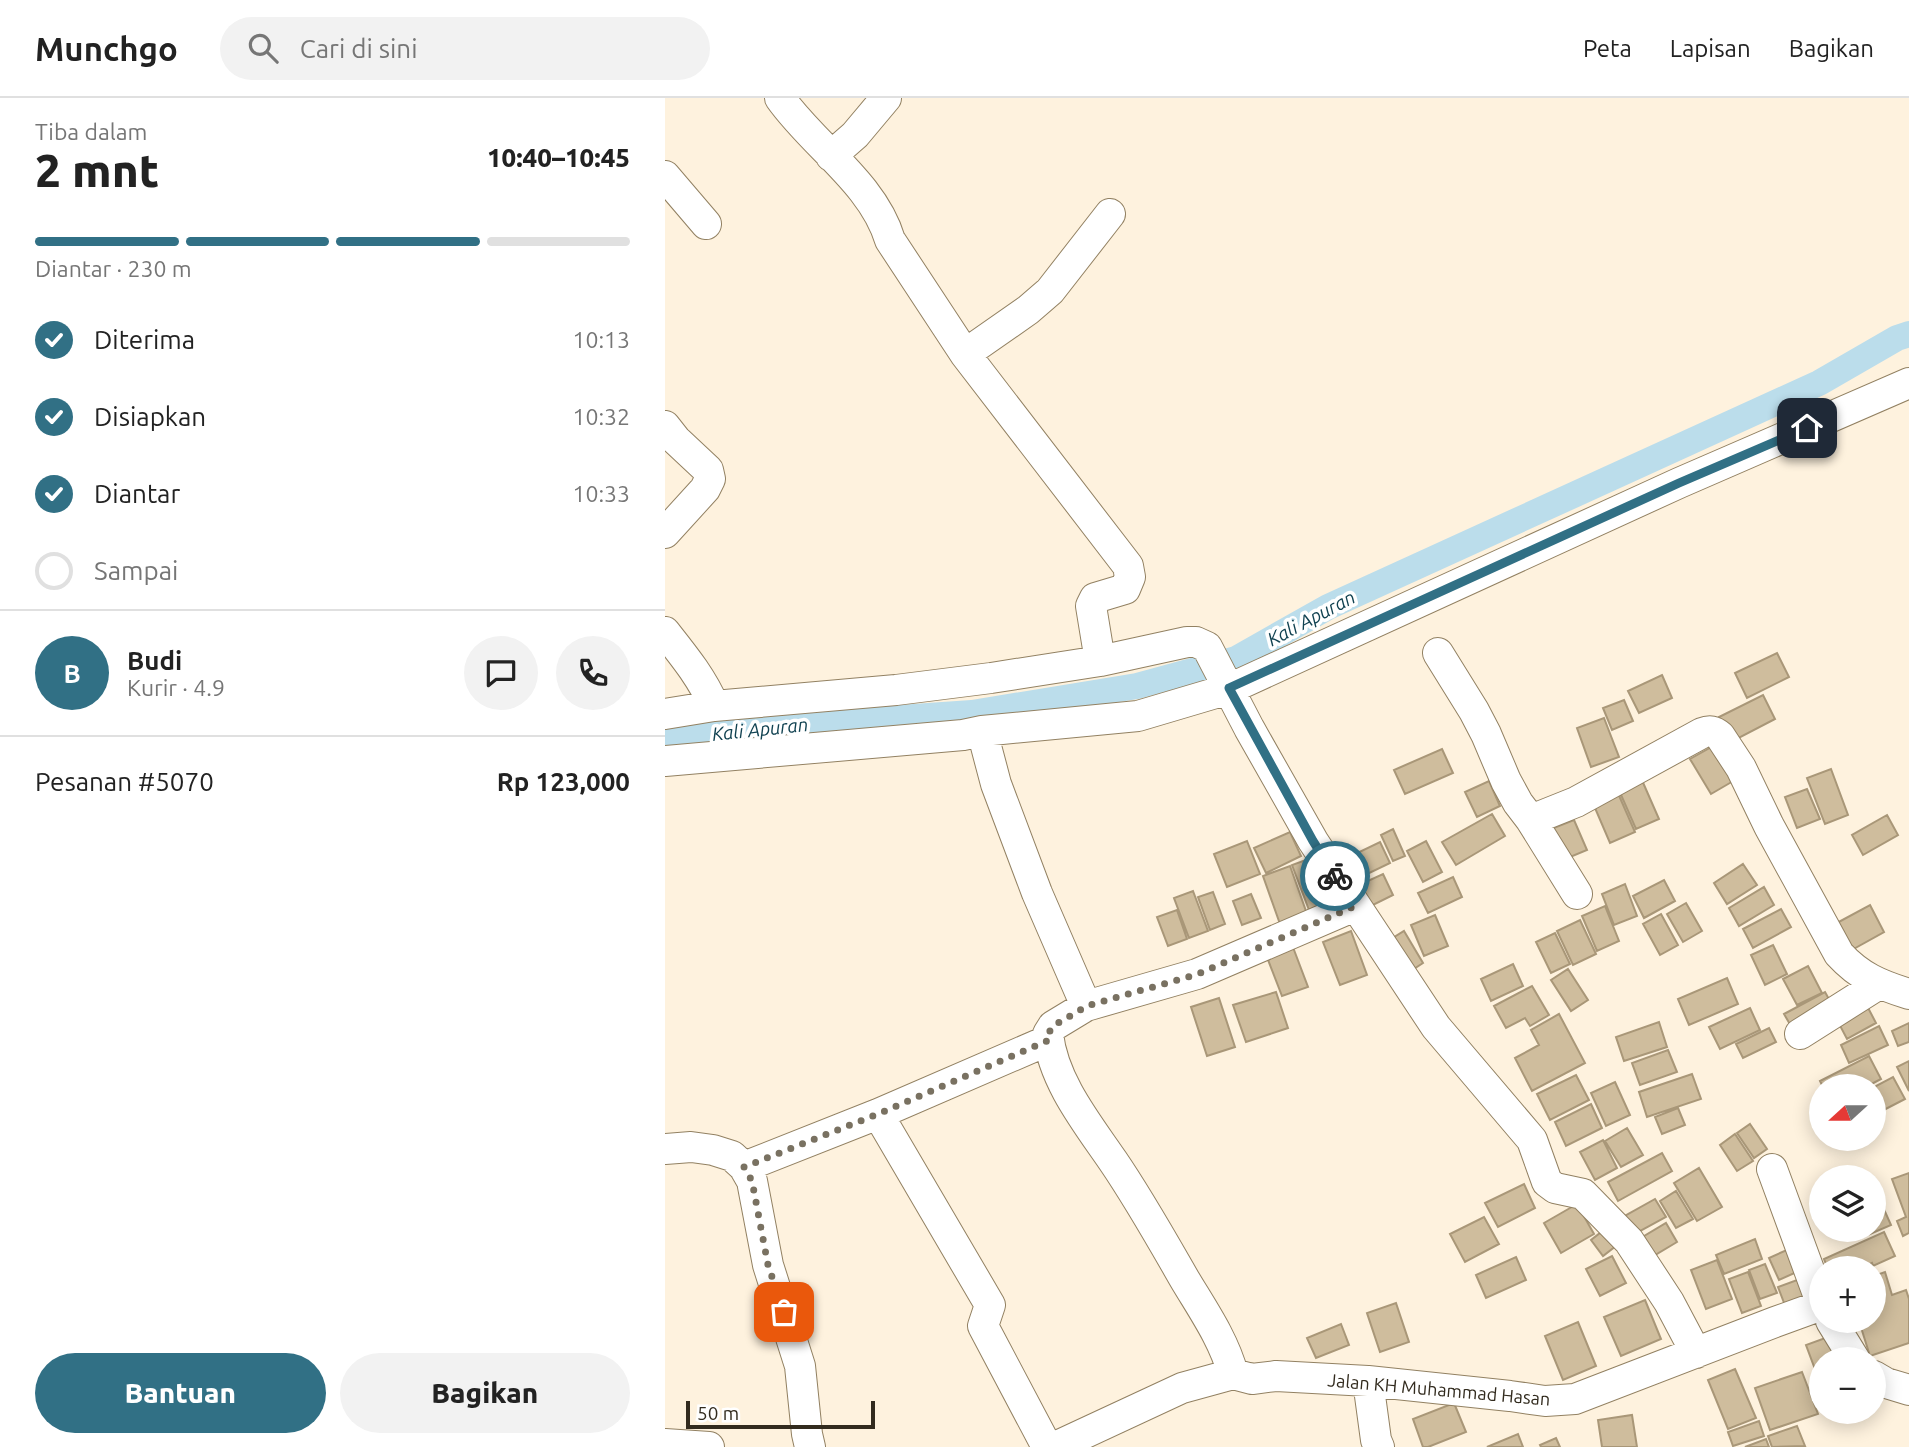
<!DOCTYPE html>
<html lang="id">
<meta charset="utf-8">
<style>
:root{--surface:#fff;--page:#f2f2f2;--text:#222;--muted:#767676;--line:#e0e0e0;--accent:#317085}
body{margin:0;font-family:Ubuntu,sans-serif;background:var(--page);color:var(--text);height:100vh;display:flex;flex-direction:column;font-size:26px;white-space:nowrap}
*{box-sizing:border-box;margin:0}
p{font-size:23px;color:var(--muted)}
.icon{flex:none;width:38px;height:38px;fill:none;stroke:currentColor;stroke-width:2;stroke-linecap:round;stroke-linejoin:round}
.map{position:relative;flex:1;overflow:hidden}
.drawer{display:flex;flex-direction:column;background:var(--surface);width:665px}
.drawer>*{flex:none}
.needle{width:46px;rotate:249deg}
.tools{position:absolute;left:1144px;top:976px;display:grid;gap:14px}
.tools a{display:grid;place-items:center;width:77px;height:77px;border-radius:50%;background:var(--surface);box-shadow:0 4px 18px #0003;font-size:35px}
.scale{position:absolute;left:21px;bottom:18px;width:189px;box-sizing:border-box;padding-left:7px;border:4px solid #322b1e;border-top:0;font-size:19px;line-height:24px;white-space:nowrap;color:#322b1e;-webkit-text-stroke:5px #fff;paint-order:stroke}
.pin{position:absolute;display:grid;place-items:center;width:60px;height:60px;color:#fff;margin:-30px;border-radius:14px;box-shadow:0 4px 10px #0006}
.courier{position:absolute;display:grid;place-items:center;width:70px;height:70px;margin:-35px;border:5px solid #317085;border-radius:50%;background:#fff;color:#222;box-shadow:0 2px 9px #0007}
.headline em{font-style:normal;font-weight:800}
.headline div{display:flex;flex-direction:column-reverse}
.headline{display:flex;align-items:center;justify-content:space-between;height:119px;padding:0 35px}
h1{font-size:46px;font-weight:800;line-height:52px}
.bar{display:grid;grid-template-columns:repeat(4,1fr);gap:10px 7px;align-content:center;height:84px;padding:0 35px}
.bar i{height:9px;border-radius:5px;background:var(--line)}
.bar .current{background:var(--accent)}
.bar p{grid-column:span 4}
.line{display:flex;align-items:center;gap:18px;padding:0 35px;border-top:2px solid var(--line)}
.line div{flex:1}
.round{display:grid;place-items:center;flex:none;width:74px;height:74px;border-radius:37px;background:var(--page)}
ol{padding:0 35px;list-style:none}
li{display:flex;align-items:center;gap:21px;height:77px}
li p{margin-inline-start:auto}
li .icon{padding:7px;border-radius:50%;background:var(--accent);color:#fff;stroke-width:4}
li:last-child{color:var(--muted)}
li i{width:38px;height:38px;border:4px solid var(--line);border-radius:50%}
.primary-button{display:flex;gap:14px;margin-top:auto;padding:14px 35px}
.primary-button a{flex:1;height:80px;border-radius:42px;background:var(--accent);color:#fff;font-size:28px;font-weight:800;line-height:80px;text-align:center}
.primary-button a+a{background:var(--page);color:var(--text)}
header{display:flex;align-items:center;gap:42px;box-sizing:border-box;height:98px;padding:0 35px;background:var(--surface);border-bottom:2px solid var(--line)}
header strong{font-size:33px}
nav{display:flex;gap:38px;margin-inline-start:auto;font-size:24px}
.search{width:490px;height:63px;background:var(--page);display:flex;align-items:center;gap:18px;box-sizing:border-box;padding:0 24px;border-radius:38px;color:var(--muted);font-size:26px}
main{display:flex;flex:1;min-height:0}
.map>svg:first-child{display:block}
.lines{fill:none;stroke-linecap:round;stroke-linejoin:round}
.canal{stroke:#bbddeb;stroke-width:26}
.building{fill:#cfbd9d;stroke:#a99778;stroke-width:2}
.street-casing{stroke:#928162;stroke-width:32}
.street{stroke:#fff;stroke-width:30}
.done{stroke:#797161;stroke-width:7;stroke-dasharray:0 12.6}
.route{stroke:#317085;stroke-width:9}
.labels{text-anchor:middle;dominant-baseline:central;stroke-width:7;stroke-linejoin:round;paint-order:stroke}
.street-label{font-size:18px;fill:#322b1e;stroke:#fff}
.water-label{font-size:19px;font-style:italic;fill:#114251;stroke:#fff}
</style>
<header>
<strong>Munchgo</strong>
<div class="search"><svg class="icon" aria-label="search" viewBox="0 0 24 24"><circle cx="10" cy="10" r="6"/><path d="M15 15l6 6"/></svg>Cari di sini</div>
<nav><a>Peta</a><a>Lapisan</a><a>Bagikan</a></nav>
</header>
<main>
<section class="drawer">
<div class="headline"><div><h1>2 mnt</h1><p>Tiba dalam</p></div><em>10:40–10:45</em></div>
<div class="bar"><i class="current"></i><i class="current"></i><i class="current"></i><i></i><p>Diantar · 230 m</p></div>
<ol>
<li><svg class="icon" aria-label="check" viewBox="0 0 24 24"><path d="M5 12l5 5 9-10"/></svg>Diterima<p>10:13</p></li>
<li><svg class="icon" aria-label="check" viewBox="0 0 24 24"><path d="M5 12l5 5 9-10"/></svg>Disiapkan<p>10:32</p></li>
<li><svg class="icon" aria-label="check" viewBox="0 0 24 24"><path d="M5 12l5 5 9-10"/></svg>Diantar<p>10:33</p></li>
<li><i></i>Sampai</li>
</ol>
<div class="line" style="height:126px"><b class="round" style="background:var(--accent);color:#fff">B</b><div><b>Budi</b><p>Kurir · 4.9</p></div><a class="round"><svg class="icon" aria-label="chat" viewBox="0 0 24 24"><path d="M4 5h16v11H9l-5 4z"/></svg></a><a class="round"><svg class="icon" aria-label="phone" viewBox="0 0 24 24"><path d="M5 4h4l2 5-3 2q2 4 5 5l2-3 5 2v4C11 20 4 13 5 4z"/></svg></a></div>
<div class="line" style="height:91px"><div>Pesanan #5070</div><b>Rp 123,000</b></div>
<div class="primary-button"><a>Bantuan</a><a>Bagikan</a></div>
</section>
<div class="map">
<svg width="1244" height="1349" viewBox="0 0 1244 1349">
<rect width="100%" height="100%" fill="#fef2de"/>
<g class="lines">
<path class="canal" d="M0 642 103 629 307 615 472 588 571 561 663 509 1154 285 1232 240 1244 236"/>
</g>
<path class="building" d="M1112 555 1124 579 1082 600 1070 575Z
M997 577 1007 600 974 615 963 593Z
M1098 597 1110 621 1066 644 1054 619Z
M959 602 968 623 947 632 938 610Z
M939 620 954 659 926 669 912 630Z
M1050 647 1070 682 1046 696 1025 661Z
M777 651 788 675 740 696 729 672Z
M1166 671 1183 717 1160 726 1142 680Z
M976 680 994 721 971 731 953 690Z
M824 683 835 708 812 719 800 694Z
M1142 691 1155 721 1132 730 1120 699Z
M952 693 970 734 945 745 927 703Z
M827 716 840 738 791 767 777 744Z
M1222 717 1233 737 1198 757 1187 737Z
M909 722 922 752 898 762 886 731Z
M728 731 740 758 728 763 716 737Z
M625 734 636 758 601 775 589 750Z
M582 743 595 776 562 789 549 756Z
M761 743 777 774 758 784 742 753Z
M715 744 725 765 694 780 684 759Z
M649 759 666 804 644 812 627 767Z
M1078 766 1092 787 1062 806 1049 785Z
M625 768 642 816 615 826 598 778Z
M718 776 728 797 704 809 694 787Z
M788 779 797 799 763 815 753 795Z
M999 782 1010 803 979 820 968 798Z
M960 786 972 818 949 827 937 796Z
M1099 789 1109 807 1074 828 1064 810Z
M528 793 543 833 524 840 509 800Z
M548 794 560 826 545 832 533 799Z
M586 796 596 820 577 827 568 803Z
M1021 805 1037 833 1018 844 1002 816Z
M1205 807 1219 834 1185 853 1170 826Z
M940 808 954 843 932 853 917 818Z
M1116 811 1126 829 1088 850 1078 831Z
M512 812 522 841 503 848 492 819Z
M996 816 1013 847 995 857 978 826Z
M770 817 783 848 759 858 746 827Z
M915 822 931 856 908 867 892 833Z
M686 833 702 877 675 887 658 844Z
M739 833 758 865 738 878 718 846Z
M890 835 905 866 886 875 871 844Z
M626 844 643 889 617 898 600 854Z
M1108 847 1122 876 1100 887 1086 857Z
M848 866 858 888 826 903 816 881Z
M1143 868 1157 895 1132 907 1118 881Z
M903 871 923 902 906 913 886 882Z
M1062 880 1073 906 1024 927 1013 901Z
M867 888 884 917 865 928 860 920 841 930 829 908Z
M611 894 623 930 581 944 568 907Z
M1160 894 1170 912 1130 935 1119 916Z
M554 900 570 949 542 958 526 909Z
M1200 904 1211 925 1182 941 1171 920Z
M1085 910 1095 932 1055 951 1044 929Z
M894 916 920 965 867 993 850 960 874 947 866 932Z
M994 924 1002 949 959 963 951 939Z
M1244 925V944L1233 948 1227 933Z
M1214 928 1223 947 1184 965 1176 947Z
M1104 930 1111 944 1078 960 1071 946Z
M1003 952 1012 974 975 987 967 965Z
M1204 958 1216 981 1201 989H1158L1155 983Z
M1244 963V993L1232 969Z
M1027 976 1036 1001 982 1019 974 994Z
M911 977 924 1002 885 1022 872 996Z
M1228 979 1240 1001 1209 1017V989Z
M950 984 965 1017 941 1028 926 995Z
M926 1006 937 1030 901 1048 890 1024Z
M1013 1010 1020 1027 997 1036 990 1019Z
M1085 1026 1102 1051 1089 1060 1072 1035Z
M962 1030 978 1057 956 1069 940 1043Z
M1070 1036 1088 1063 1072 1073 1055 1047Z
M938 1042 952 1070 930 1082 915 1054Z
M997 1055 1007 1073 953 1103 943 1084Z
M1034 1070 1057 1109 1032 1123 1009 1085Z
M1244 1075V1135L1238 1138 1232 1123 1241 1119 1227 1081Z
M859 1086 870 1110 833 1129 820 1105Z
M1011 1093 1028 1121 1011 1130 995 1103Z
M990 1101 1001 1119 968 1137 958 1119Z
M912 1106 929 1136 896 1155 879 1125Z
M1217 1107 1226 1127 1196 1140 1193 1132H1209V1111Z
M819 1119 834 1146 800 1164 785 1136Z
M1001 1125 1012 1144 980 1163 969 1144Z
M944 1128 956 1144 938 1158 926 1142Z
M1219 1134 1230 1158 1208 1168 1207 1165 1194 1171H1184L1181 1165 1168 1171H1163L1159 1161Z
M1090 1141 1097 1161 1059 1176 1051 1157Z
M1124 1151 1134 1173 1114 1182 1104 1160Z
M947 1158 961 1185 935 1198 921 1171Z
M851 1159 861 1182 821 1200 811 1177Z
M1052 1162 1067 1201 1041 1211 1026 1172Z
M1100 1166 1112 1195 1095 1201 1084 1172Z
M1083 1174 1096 1208 1077 1215 1064 1181Z
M1220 1174 1227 1197 1241 1192 1244 1201V1245L1205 1258 1194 1223H1209V1178Z
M1143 1178 1151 1199 1121 1210 1113 1189Z
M980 1202 996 1241 956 1258 939 1219Z
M731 1205 744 1244 715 1254 702 1215Z
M913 1224 931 1268 898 1282 880 1238Z
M676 1226 684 1247 651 1260 642 1240Z
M1163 1239 1171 1262H1157V1290L1141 1247Z
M1070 1271 1091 1320 1063 1331 1043 1282Z
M1137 1274 1153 1316 1105 1332 1090 1290Z
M789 1305 801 1334 763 1349H758L748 1321Z
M967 1317 972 1349H937L933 1322Z
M1094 1323 1099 1338 1068 1348 1063 1334Z
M1132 1328 1140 1348 1107 1349 1103 1338Z
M853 1336 858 1349H822Z
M891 1340 895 1349H876L875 1347Z
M1101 1341 1104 1349H1080Z"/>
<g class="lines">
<defs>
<path id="street" d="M115 0C149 48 208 85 225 142L300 256 463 468 465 479 460 491 430 500 426 508 435 563
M166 58 190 37 221 0
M0 78 41 126
M300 256 363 212 385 193 445 116
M0 328 11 342 43 372 45 381 40 391 0 435
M0 534C19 558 37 580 49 608
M773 555 809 613 821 636 841 683 853 705 866 722 911 704 1037 635C1045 632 1049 633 1055 638L1076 670 1104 728 1174 856C1195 879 1215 887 1244 896
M0 616 49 608 231 592 326 580 435 563 522 544H531L542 549 584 630 648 743 771 929 867 1042 882 1084 890 1090 918 1096 964 1143 1004 1204 1031 1255
M317 633 331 686 372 795 421 908
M0 663 298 637 317 633 473 618 564 591 1014 385 1244 285
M866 722 912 796
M1135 936 1214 886
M213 1016 325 1207 318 1228 382 1349
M0 1051 26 1049 48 1052 67 1058 79 1069 87 1083 103 1167 135 1268 142 1336 145 1349
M79 1069 213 1016 384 942
M1107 1071 1157 1207
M1166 1223 1190 1262
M568 1276C559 1242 538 1212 520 1182 497 1142 474 1101 448 1063 422 1025 388 983 383 936L388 928 421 908 532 876 690 808
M1209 1278 1221 1285 1244 1292
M703 1283 711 1342 714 1349
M0 1346 44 1349
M390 1349 517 1290 568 1276 587 1281 611 1278 703 1283 845 1298 880 1303 910 1301 1110 1224 1157 1207"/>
</defs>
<use href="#street" class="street-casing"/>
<use href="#street" class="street"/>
</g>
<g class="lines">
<path class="done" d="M119 1214 103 1167 87 1083 79 1069 213 1016 384 942 383 936 388 928 422 908 533 876 690 808 670 778"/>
<path class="route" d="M670 778 648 743 564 590 1014 385 1142 330"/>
</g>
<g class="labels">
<g class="street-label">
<text transform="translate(774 1291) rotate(5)">Jalan KH Muhammad Hasan</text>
</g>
<g class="water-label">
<text transform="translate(646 520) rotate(-28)">Kali Apuran</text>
<text transform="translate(95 631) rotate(-6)">Kali Apuran</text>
</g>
</g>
</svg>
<div class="tools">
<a><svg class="needle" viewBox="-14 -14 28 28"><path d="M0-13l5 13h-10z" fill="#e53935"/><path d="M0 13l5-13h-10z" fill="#767676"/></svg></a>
<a><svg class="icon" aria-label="layers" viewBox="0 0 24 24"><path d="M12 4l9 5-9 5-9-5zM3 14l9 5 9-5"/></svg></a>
<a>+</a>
<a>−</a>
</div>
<div class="scale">50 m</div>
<div class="pin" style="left:119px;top:1214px;background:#ea580c"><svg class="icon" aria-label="bag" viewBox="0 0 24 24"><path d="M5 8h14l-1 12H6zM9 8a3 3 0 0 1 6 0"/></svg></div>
<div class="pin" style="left:1142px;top:330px;background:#1f2937"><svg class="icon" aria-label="home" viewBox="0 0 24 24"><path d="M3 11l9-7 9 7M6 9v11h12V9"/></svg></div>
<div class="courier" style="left:670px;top:778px"><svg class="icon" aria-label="bike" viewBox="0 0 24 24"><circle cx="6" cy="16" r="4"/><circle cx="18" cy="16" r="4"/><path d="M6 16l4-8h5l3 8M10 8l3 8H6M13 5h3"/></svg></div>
</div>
</main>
